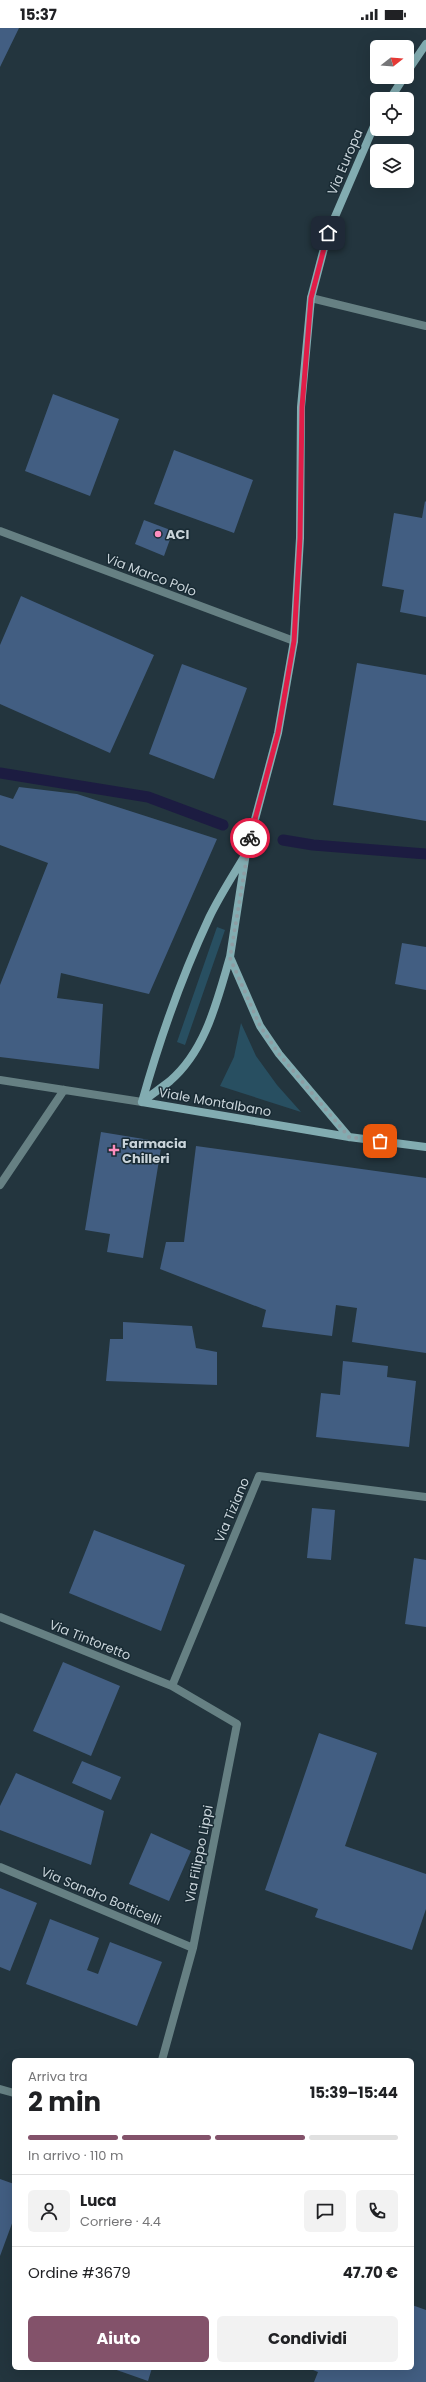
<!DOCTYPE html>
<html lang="it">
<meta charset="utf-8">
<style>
:root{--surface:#fff;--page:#f2f2f2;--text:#202124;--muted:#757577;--line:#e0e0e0;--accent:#83526a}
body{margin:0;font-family:Poppins,sans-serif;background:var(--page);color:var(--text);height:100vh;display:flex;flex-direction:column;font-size:15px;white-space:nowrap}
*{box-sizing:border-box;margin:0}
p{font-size:13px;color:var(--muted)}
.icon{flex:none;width:22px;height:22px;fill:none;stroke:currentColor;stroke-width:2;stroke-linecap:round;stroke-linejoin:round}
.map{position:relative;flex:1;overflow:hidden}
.details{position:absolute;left:12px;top:2030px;width:402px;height:312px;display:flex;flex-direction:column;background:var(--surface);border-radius:6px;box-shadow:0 4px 16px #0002}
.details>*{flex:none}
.needle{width:26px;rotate:73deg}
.buttons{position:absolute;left:370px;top:12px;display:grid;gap:8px}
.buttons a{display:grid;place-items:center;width:44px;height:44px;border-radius:6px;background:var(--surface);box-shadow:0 4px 16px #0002;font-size:20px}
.pin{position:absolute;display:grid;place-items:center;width:34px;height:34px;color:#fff;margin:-17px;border-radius:8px;box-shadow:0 2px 6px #0006}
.courier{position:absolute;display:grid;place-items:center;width:40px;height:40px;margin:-20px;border:3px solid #e11d48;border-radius:50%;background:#fff;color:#222;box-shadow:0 1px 5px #0007}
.head em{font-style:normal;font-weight:700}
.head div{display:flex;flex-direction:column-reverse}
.head{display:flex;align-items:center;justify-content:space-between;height:68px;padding:0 16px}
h1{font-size:26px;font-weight:700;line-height:30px}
.bar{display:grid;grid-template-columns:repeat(4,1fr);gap:6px 4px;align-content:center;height:48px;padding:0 16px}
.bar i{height:5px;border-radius:3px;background:var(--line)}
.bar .active{background:var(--accent)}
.bar p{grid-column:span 4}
.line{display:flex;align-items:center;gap:10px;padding:0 16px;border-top:1px solid var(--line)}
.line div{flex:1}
.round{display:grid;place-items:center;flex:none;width:42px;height:42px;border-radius:6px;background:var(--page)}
.button{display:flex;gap:8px;margin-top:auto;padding:8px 16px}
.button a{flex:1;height:46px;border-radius:6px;background:var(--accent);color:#fff;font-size:16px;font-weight:700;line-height:46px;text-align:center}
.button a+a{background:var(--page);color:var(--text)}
.status{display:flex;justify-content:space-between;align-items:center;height:28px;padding:0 20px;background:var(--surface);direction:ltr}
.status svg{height:11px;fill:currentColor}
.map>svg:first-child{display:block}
.green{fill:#284f61}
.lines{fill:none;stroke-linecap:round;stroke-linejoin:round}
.stream{stroke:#1c1c41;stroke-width:11}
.building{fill:#425e82}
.minor{stroke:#668083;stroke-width:8}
.tertiary{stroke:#668083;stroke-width:8}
.secondary{stroke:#82acb1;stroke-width:8}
.done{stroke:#8e9ca3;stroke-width:4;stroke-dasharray:0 7.2}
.route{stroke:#e11d48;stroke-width:5}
.poi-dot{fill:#fd8ebf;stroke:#192b34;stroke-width:1.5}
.labels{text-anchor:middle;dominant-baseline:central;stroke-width:3;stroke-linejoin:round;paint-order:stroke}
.street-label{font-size:13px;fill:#c8d3d9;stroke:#192b34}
.poi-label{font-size:13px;font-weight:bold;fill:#c8d3d9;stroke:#192b34;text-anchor:start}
</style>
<div class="status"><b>15:37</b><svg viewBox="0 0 49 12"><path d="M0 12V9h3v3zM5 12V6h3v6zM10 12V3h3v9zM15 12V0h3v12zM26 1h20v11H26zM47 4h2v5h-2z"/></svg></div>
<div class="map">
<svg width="426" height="2354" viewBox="0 0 426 2354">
<rect width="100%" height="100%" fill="#23353e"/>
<path class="green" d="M217 899 225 902 185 1017 177 1014Z
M241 995 256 1028 277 1057 301 1084 220 1058 234 1029Z"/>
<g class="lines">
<path class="stream" d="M0 745 148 769 223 797
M283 812 313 817 426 826"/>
</g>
<path class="building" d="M0 0H19L0 39Z
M53 366 119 391 90 468 25 443Z
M174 422 253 452 234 505 154 476Z
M425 473 426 474V589L400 584 404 562 382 558 394 485 422 490Z
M144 492 173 503 164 528 135 516Z
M21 568 154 627 110 725 0 676V617Z
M357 635 426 647V793L333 777Z
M182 636 247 660 214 751 149 726Z
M19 759 77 766 217 811 149 966 61 945 57 970 103 976 99 1041 0 1029V957L48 835 0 817V767L13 771Z
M402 915 426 919V962L395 956Z
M101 1104 162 1114 143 1230 107 1224 110 1206 85 1202Z
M196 1118 426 1150V1325L352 1314 357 1280 336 1277 332 1308 262 1299 266 1282 160 1241 166 1214H184Z
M123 1294 192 1298 196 1320 217 1324V1357L106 1353 110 1311H123Z
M343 1333 388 1338 387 1349 416 1353 409 1419 316 1409 321 1365 340 1367Z
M312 1480 335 1482 331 1532 307 1530Z
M94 1502 185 1537 161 1603 69 1565Z
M414 1530 426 1532V1599L405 1596Z
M63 1634 120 1658 91 1728 33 1703Z
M319 1705 377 1725 345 1818 426 1846V1881L412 1922 315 1889 318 1881 265 1862Z
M82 1733 121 1749 111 1772 72 1755Z
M16 1745 104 1783 91 1837 0 1802V1778Z
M151 1805 191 1823 169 1873 129 1856Z
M0 1860 37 1875 10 1943 0 1939Z
M50 1891 99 1910 87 1942 98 1946 110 1914 162 1934 137 1998 26 1956Z
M0 2151 14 2156V2190L0 2228Z
M412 2277 426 2282V2354H314L318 2344 308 2340H412Z
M111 2340H152L148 2353Z"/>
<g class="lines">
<path class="minor" d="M311 270 426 298
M0 503 294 613
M0 1589 172 1658 237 1696 193 1920 162 2032
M172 1658 259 1448 426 1469
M0 1839 193 1920
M0 2061 14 2065"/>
<path class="tertiary" d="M0 1052 142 1074
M0 1157 64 1062"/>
<path class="secondary" d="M407 44 426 16
M390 71 404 49
M142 1074 349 1109 426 1119
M142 1074C160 1010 181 950 209 890 219 869 232 849 244 829
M142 1074C151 1067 161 1060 170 1053 206 1022 217 973 230 929
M349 1109 279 1026 260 998 230 929 246 825 278 705 294 613 300 510 301 379 311 270 328 205 377 91"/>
</g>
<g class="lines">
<path class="done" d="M250 810 230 930 260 998 279 1026 349 1109 380 1113"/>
<path class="route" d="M250 810 278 705 294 613 300 510 302 379 311 270 328 205"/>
</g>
<g class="poi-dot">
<circle cx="158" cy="506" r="4"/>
<path d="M112 1116h4v4h4v4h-4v4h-4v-4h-4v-4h4z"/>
</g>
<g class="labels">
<g class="street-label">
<text transform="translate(345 134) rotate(-67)">Via Europa</text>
<text transform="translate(151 547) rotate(21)">Via Marco Polo</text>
<text transform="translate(215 1074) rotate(10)">Viale Montalbano</text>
<text transform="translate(232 1482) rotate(-67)">Via Tiziano</text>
<text transform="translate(90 1612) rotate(22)">Via Tintoretto</text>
<text transform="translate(199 1826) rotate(-79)">Via Filippo Lippi</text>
<text transform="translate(101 1868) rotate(23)">Via Sandro Botticelli</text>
</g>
<g class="poi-label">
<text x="166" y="506">ACI</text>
<text x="122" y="1115">Farmacia<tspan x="122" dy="15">Chilleri</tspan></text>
</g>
</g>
</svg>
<div class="buttons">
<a><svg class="needle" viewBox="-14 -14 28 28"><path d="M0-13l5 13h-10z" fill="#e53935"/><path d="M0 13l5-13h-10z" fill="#757577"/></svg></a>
<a><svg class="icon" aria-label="locate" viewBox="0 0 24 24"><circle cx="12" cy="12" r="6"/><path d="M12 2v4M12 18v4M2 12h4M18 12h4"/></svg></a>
<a><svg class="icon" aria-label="layers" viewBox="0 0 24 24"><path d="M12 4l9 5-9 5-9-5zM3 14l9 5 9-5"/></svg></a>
</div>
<div class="pin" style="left:380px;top:1113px;background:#ea580c"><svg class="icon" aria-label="bag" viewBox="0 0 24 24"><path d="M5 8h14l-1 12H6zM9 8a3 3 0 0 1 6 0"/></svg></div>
<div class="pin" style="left:328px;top:205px;background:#1f2937"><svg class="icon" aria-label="home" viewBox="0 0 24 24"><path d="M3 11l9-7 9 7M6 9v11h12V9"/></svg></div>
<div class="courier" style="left:250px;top:810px"><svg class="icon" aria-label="bike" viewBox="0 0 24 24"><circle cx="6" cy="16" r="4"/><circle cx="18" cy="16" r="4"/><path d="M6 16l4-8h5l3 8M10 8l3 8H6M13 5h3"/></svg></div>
<section class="details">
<div class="head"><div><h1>2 min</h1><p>Arriva tra</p></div><em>15:39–15:44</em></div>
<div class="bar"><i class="active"></i><i class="active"></i><i class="active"></i><i></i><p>In arrivo · 110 m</p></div>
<div class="line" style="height:72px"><a class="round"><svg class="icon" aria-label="person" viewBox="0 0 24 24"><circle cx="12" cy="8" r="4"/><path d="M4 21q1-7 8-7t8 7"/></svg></a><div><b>Luca</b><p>Corriere · 4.4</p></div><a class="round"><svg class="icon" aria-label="chat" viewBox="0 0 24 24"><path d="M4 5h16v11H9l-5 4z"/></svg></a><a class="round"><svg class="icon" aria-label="phone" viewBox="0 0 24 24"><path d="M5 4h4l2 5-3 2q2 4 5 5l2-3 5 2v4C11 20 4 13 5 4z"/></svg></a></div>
<div class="line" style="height:52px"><div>Ordine #3679</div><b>47.70 €</b></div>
<div class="button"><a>Aiuto</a><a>Condividi</a></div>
</section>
</div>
